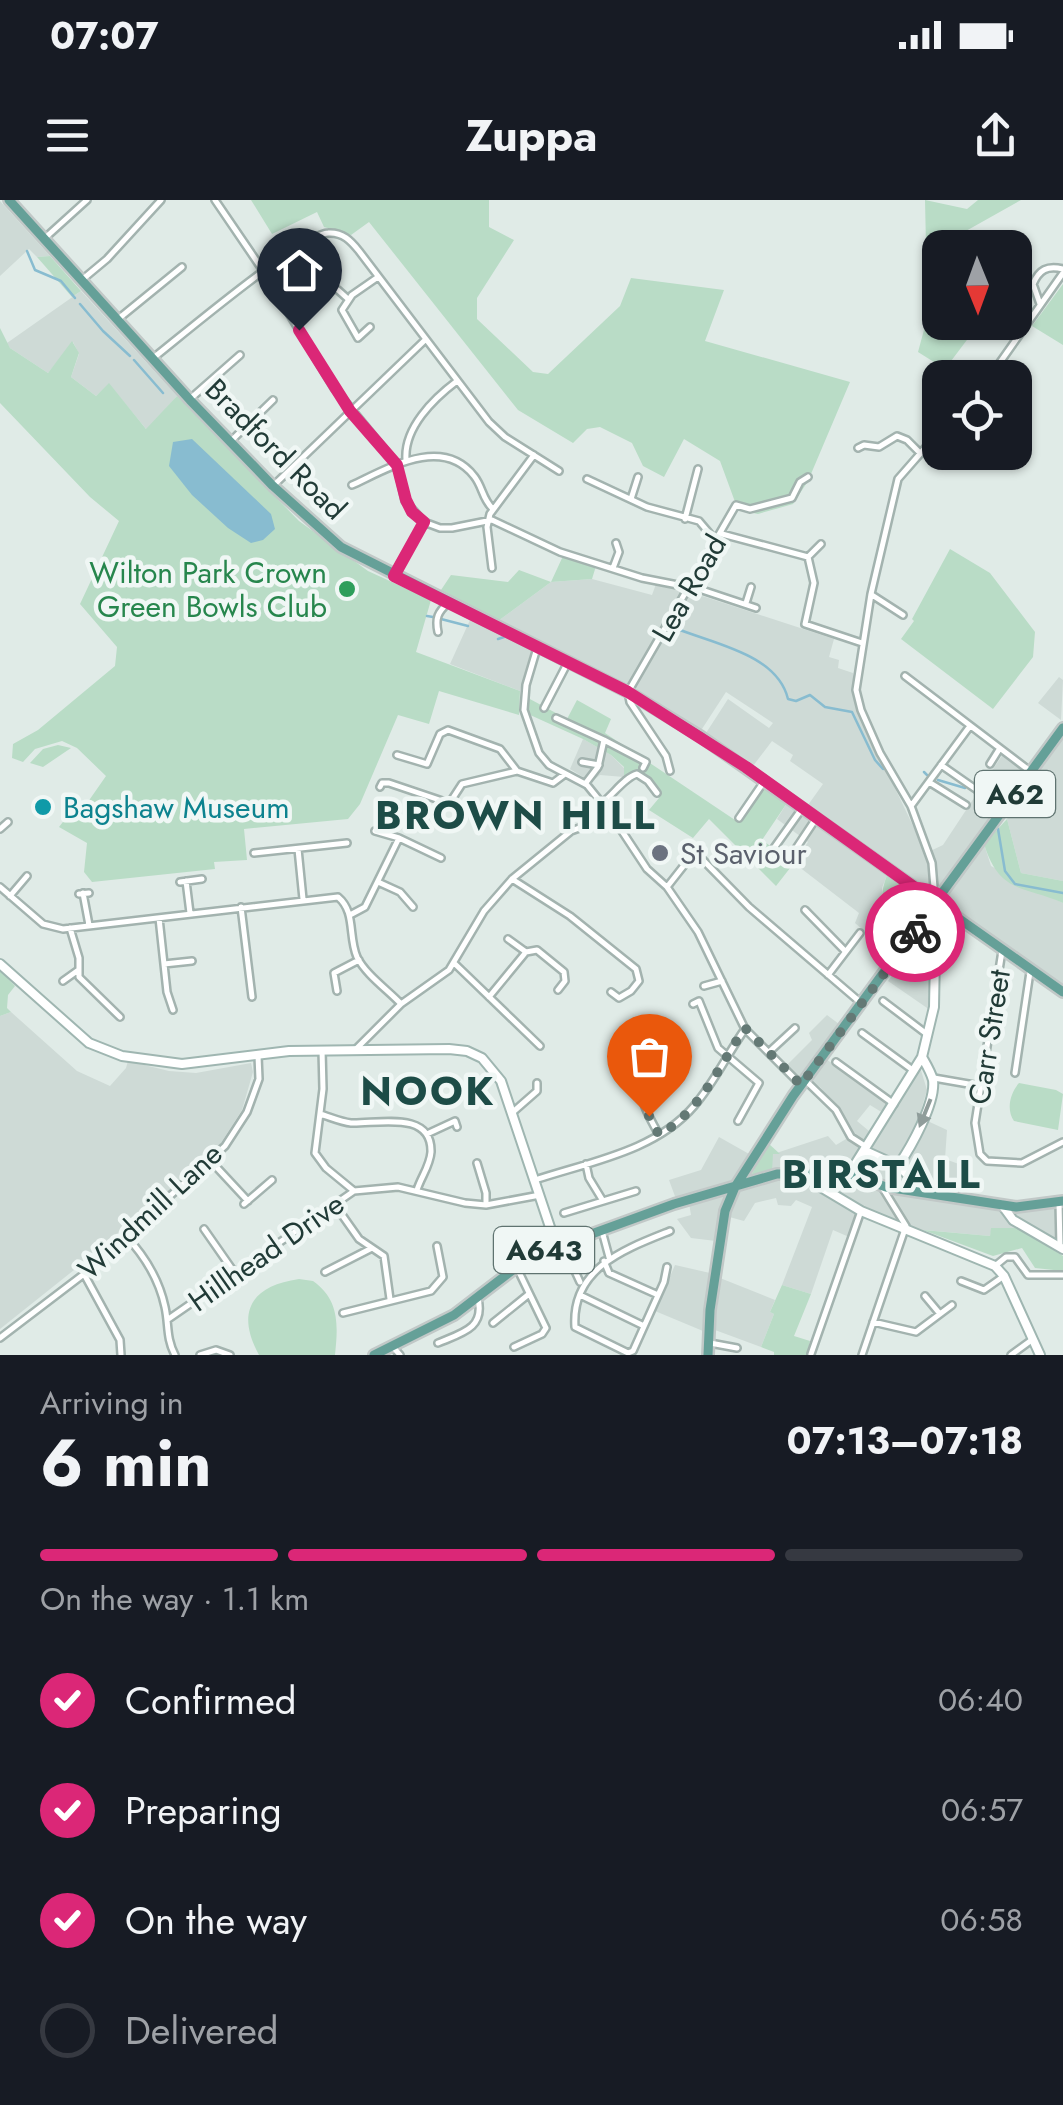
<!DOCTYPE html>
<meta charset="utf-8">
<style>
:root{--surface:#171b24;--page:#242831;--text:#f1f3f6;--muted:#9ea1a6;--line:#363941;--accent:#db2777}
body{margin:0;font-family:Jost,sans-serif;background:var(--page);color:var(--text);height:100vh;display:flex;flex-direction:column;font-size:38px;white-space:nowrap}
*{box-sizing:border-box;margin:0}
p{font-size:32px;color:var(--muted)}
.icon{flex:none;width:55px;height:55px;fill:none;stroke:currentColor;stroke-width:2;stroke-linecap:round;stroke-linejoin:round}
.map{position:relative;height:1155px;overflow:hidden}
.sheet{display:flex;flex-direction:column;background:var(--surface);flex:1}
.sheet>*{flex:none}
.needle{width:65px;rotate:179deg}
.buttons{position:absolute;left:922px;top:30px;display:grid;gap:20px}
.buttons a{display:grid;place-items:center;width:110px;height:110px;border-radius:20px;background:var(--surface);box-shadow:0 2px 8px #0004;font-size:50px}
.pin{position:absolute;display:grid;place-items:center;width:85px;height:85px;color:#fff;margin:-102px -42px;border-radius:50% 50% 50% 0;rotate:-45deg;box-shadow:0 0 10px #0007}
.pin .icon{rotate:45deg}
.courier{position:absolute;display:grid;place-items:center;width:100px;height:100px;margin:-50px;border:8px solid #db2777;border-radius:50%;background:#fff;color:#222;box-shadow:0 2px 12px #0007}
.headline em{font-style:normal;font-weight:700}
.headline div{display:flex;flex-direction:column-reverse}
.headline{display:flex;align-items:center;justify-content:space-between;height:170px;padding:0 40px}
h1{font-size:65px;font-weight:700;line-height:75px}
.bar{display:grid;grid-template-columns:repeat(4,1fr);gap:15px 10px;align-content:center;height:120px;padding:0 40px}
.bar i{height:12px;border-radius:8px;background:var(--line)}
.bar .selected{background:var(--accent)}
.bar p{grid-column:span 4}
ol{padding:0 40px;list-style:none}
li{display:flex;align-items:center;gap:30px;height:110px}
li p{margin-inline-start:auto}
li .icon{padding:10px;border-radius:50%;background:var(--accent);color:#fff;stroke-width:4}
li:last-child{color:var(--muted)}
li i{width:55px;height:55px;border:5px solid var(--line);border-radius:50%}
.status{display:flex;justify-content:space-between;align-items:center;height:70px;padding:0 50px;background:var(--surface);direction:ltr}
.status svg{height:28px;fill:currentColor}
header{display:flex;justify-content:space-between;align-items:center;height:130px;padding:0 40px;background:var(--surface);font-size:45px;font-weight:700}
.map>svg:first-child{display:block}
.built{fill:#cedad6}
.green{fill:#b9dcc6}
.water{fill:#88bcd0}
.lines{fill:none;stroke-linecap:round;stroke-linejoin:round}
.stream{stroke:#88bcd0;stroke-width:2.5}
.street-casing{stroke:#a3b3af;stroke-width:10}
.secondary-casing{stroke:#9fb6b1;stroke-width:12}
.primary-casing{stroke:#c1c8c7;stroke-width:14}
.street{stroke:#fff;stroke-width:5}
.secondary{stroke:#fff;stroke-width:8}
.primary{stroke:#65a098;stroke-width:9}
.oneway{fill:#909d9b}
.done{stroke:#647975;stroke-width:10;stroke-dasharray:0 18}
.route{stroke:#db2777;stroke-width:12}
.leisure-dot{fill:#2e9e5b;stroke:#f0f7f5;stroke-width:4}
.culture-dot{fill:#0f9aa8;stroke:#f0f7f5;stroke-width:4}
.worship-dot{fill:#6b7280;stroke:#f0f7f5;stroke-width:4}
.labels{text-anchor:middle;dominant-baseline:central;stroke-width:9;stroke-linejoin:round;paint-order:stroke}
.shield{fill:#f0f7f5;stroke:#5f7370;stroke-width:2.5}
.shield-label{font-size:28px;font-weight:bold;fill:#213b37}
.street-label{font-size:30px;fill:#213b37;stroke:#f0f7f5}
.leisure-label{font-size:30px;fill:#27864d;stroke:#f0f7f5;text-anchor:end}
.culture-label{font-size:30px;fill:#0d838f;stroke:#f0f7f5;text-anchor:start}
.worship-label{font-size:30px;fill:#5b616d;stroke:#f0f7f5;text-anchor:start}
.district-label{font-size:40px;font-weight:bold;letter-spacing:2.5px;fill:#1d4c47;stroke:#f0f7f5}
</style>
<div class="status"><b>07:07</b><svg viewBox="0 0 49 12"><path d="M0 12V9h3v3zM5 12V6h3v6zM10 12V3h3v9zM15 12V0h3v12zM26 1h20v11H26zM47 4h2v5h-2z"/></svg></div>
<header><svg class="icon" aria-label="menu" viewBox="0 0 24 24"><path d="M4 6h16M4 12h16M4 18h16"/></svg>Zuppa<svg class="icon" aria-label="share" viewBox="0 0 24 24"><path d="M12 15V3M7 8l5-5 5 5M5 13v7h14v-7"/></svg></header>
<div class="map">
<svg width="1063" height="1155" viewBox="0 0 1063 1155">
<rect width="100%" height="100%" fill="#e0ebe7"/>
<path class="built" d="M0 1 50 56 37 57 29 49 0 76Z
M81 91 177 196 147 230 109 184 96 196 71 177 79 154 73 142 48 173 10 148 7 143Z
M592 379 652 395 656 384 684 390 834 439 829 457 839 460 838 468 853 473 858 511 926 653 943 645 1003 554 1024 571 941 690H927L808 605 823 584 790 561 793 555 772 541 753 566 706 533 728 499 769 528 773 523 726 492 700 532 637 492 498 421 551 382Z
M470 420 532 448 520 491 450 464Z
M1059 477 1063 480 1061 520 1038 503Z
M1063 537V681L1021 673 1007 619Z
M583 539 611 555 624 568V577L600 575 591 582 570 569Z
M787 603 887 675 882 688 885 723 898 743 890 753 855 723 859 713 794 663 808 642 777 619Z
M984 644 991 666 1063 703V786L943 701Z
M930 723 932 795 930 810 888 781Z
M11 812 77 871 110 886 126 868 128 861 169 871 196 873 251 863 253 872 242 910 217 949 143 1015 0 1129V816Z
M827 815 839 824 800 879 786 866 812 840 809 833Z
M826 859 890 905 883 913 870 905 857 921 875 936 920 867 927 890 919 917 947 930 945 959 967 967 963 1001 1058 1005 1056 1040 1029 1028H992L990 1036 913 1029 860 1006 849 1037 833 1030 811 1094 782 1085 812 1007 796 1000 791 1006 778 1005 776 998 755 1003 744 1021 722 1015 716 1041 691 1038 677 1019 691 1015 689 1003 676 999 669 980 701 970 719 937 758 959 828 936 836 945 846 939 841 928 847 925 838 908 820 887 810 880Z
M675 1065 710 1073 703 1131 655 1111Z
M720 1078 775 1100 770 1112 774 1114 761 1147 715 1130Z"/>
<path class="green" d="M251 0H489V27L514 40 477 98V119L533 172 548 174 620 106 631 78 724 90 705 141 850 182 808 281 793 304 758 314 738 310 720 261 684 239 664 277 643 266 632 243 600 227 587 229 573 243 518 210 369 22 351 35 324 27 317 12 272 34Z
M925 0 967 9 978 0H1021L957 36 926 46Z
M50 56 81 91 72 97 37 57Z
M1063 84V145L1032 126Z
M928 115 940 117V122L979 124 945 169 918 152Z
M0 128 10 148 48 173 72 141 79 153 71 177 96 196 109 183 146 229 177 196 299 321 368 371 431 400 416 452 520 491 519 515 439 491 429 524 398 515 360 604 348 619 244 629 247 660 214 662 215 669 92 682 84 672 87 643 59 627 73 609H83L106 576 77 548 62 541 35 549 23 562 12 558 13 544 38 530 115 466 117 447 80 404 119 321 90 297 0 203Z
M950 349 990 373 1035 432 1033 457 993 509 901 439 914 421 912 419Z
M563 356 596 366 592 379 551 382 498 421 441 390 451 375 508 382 519 370 551 382Z
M528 498 567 519 577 500 611 519 605 533 735 620 760 584 787 603 762 640 794 663 776 686 709 619 693 638 649 610 659 598C648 585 642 576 624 577V567L611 555 583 539 528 514Z
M58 545 71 548 43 567 30 563 43 549Z
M1007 619 1021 673 1063 681V703C1024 685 1000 695 984 644Z
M887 675 922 699 924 710 898 743C880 725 878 698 887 675Z
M0 770 15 786 8 795 7 808 11 812 0 816Z
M1019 883 1056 890 1063 894 1058 930 1014 921C1006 910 1010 893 1019 883Z
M768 943 780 954H773L772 971 751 976Z
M991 1028H1019L1063 1056V1071L1035 1068 1022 1048 993 1056 923 1030 990 1036Z
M299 1079 313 1081C340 1100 338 1126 335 1155H259C236 1113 250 1086 299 1079Z
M782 1085 811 1094 794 1136 810 1141 807 1155H774V1152L761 1147 774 1114 770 1112Z"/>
<path class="water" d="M192 239 271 314 275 329 263 340 251 343 228 328 192 295 169 266 173 242Z"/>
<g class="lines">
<path class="stream" d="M27 51 35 70 61 81 75 98
M80 104 103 131 130 156
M134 160 163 193
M427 416 433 417
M441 419 468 426
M675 428C714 444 777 454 788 499L796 501 810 495 825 507 852 512 875 560 883 569
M498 439 504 437
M924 572 927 575
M938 580 965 588
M998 629 1005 671 1015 684 1063 693"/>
<defs>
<path id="street" d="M215 0 264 72 334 188 397 265 405 301 424 322 440 328H452L492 320 560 352 642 378 688 387
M45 38 87 0
M83 79 107 59 161 0
M338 90 348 99
M1040 104 1033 84C1039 70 1047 65 1063 69
M117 120 182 67
M370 127 358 138 342 110 352 95 378 77
M152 159C180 137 302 34 328 33 343 32 351 41 359 51L489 222 505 237 559 271
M989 178 1063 73
M190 199 240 155
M230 242 273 200
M858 248 864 245 879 247 897 236 907 240 920 253
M406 259C404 228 433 199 457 181
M587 279 647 307 699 321 716 341
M352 285C387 269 442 235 474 276 483 287 482 299 493 309
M273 286 425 140
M631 299 638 277
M685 319 698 269
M722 334 808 357 814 383 805 424 862 443
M808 357 821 344
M492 368 487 327 490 314 534 255
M613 368 619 352 616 343
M395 373 424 322
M690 386 756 408
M872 395 903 415
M746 403 751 387
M438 432C435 418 438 412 448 403
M537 448 526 485 524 510 539 553 549 565 587 585 612 616 647 669 667 687 698 732 745 829 800 884
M905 476 1030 571
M544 508 568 462
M556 518 604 540 598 567 585 584
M604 540 646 562 643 568
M397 555 427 564 440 534 448 530 500 549 517 571
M582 562 599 565
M990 564 1000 548
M941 565 977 590
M670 571 666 556 630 502 628 492 736 305 750 309 792 298 800 282 808 277
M929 582 966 605
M380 587 382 583H389L478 613
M602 603C613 595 625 577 637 574L648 581 657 593
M449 604 462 584 517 571 553 583 565 574
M911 606 970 526
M739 618 763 583
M0 629 8 622
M375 631 399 638 441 658
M774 648 801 610
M298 649 303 699
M254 653 347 643
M789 659 817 617
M512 679 570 716 636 769 639 781 631 791 619 798 611 792
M186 681 190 713
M180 682 202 679
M378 682 400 692 413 707
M0 687 43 724 63 729 338 697C356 712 348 736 357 757 366 775 388 790 401 804
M667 687 689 659 697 656 702 659 749 707 860 802
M83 693 89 725
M79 694 89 693
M10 696 27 676
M935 700 932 663 911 606 880 553 861 510 856 490 871 394 898 279 940 231
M241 707 252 797
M805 710 845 751
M350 715 365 707 399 638
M159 718 167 792 173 810
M70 728 79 758V777L120 817
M508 739 526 752
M1002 751 975 923 980 954 987 961 1022 963 1063 942
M454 763 540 846
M164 764 192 761
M828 775 860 733
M63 781 77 771
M704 786 722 781
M337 791 334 773 359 760
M489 797 526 752 537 750 564 772 565 781 558 790
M883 801 928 835
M693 804 699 801 718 848 759 883 738 921
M862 833 914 871
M356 849 401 804 449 770 484 711 512 679 571 631 612 616
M322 850 323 889 315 953 326 968 354 991
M769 852 795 828
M653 856C630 885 644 907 659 935
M836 862 894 904
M1015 873 1030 772
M934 878 980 886
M805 880 836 910 851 937 865 946
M513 912 537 891V883
M320 914C330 917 341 922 351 923 378 924 432 910 431 952 430 966 421 977 417 990
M427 934 455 921 457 927
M209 959 248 1001
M477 963 486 993V1005
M586 964 589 978 603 1001
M535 980C589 962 656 951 694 906 714 883 728 853 745 829
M1059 1002 1060 1047
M244 1004 272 980
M335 1005 359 1039 384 1056 390 1099
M564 1013 636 991
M204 1029 234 1072
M602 1031 609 1057
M125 1035C145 1056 159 1079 165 1107 169 1125 166 1138 175 1155
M563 1045 580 1082
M604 1061 609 1073 658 1095
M995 1066 1006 1057H1015L1028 1075H1063
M667 1067 664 1082 633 1151 628 1153 575 1127C571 1068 625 1049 670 1031
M325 1072 372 1048
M84 1074 120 1140 121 1155
M961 1081 984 1090 1004 1076
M580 1095 644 1126
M925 1096 940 1114
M343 1113 431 1091 443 1077 437 1046
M167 1120 354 991 398 987 465 1003 486 1005 540 995
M873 1122 916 1132 952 1105
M493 1123 529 1094
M0 1138 84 1074 225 946 247 912 259 879 258 856
M438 1143C462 1133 485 1128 478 1099
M710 1143 737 1148
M392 1146 400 1155
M514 1147 542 1134 546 1128 517 1068
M811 1154 861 1011
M200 1155 216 1150 230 1155
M862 1155 906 1026 882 987
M1011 1155 1033 1139"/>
<path id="secondary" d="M0 764 89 843 122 856 182 864 289 851 449 849 467 851 482 858 501 881 556 1045
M865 951 898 966 927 992
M898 966C911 947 936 903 933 880 931 872 926 864 922 857
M806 974 809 980 861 1011 995 1066 1004 1076 1040 1155
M849 974 922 857 934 807 936 703
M1002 1005 1013 1020 1063 1049"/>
<path id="primary" d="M9 0 190 200 273 286 341 347 628 492 700 536 1063 792
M374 1155 454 1115 531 1056 674 1004 777 974H849L886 987 1016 1007 1063 1001
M708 1155 710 1110 725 1011 735 987 793 896 1063 528"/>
</defs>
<use href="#street" class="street-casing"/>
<use href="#secondary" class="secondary-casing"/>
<use href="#primary" class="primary-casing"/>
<use href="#street" class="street"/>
<use href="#secondary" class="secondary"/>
<use href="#primary" class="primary"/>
</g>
<defs><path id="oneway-solid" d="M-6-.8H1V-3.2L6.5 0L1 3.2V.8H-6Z" transform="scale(2.5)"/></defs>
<use class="oneway" href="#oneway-solid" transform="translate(925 913) rotate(112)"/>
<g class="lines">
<path class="done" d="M649 916 659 935C701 911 719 866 745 828L801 885 915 732"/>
<path class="route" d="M299 130 350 211 397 265 406 300 412 312 424 322 394 376 628 492 746 567 936 703 915 732"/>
</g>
<circle class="leisure-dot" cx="347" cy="389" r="10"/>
<circle class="culture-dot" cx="43" cy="607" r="10"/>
<circle class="worship-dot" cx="660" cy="653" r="10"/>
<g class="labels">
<g class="shield">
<rect x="975" y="571" width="80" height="46" rx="8"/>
<rect x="494" y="1027" width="100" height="46" rx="8"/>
</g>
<g class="shield-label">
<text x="1015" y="594">A62</text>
<text x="544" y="1050">A643</text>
</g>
<g class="street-label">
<text transform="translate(276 249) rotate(45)">Bradford Road</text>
<text transform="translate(689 388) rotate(-60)">Lea Road</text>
<text transform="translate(989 837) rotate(-81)">Carr Street</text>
<text transform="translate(150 1011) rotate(-43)">Windmill Lane</text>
<text transform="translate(266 1052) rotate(-35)">Hillhead Drive</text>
</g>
<g class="leisure-label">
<text x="327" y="372">Wilton Park Crown<tspan x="327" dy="34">Green Bowls Club</tspan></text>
</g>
<g class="culture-label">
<text x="63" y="607">Bagshaw Museum</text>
</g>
<g class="worship-label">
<text x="680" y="653">St Saviour</text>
</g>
<g class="district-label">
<text x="516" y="615">BROWN HILL</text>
<text x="428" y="891">NOOK</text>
<text x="882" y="974">BIRSTALL</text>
</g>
</g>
</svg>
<div class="buttons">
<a><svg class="needle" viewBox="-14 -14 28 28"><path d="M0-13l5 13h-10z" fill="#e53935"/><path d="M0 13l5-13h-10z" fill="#9ea1a6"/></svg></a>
<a><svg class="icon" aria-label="locate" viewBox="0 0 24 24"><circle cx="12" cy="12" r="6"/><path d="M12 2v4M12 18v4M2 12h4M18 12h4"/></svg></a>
</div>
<div class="pin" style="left:649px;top:916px;background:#ea580c"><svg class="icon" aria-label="bag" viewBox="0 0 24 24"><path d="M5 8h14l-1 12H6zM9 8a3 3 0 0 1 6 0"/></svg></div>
<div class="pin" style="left:299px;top:130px;background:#1f2937"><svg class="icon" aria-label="home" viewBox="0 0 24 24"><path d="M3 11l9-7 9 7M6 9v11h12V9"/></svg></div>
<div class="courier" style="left:915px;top:732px"><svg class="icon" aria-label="bike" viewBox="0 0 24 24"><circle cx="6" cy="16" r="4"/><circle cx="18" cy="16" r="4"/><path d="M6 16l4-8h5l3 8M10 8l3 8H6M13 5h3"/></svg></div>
</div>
<section class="sheet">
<div class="headline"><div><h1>6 min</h1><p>Arriving in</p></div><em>07:13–07:18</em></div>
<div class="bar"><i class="selected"></i><i class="selected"></i><i class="selected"></i><i></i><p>On the way · 1.1 km</p></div>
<ol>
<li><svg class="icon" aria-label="check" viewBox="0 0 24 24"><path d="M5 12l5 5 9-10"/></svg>Confirmed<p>06:40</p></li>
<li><svg class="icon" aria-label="check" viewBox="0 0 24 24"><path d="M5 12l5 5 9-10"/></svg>Preparing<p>06:57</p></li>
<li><svg class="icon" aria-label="check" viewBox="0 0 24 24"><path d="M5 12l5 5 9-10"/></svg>On the way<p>06:58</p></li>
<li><i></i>Delivered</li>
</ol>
</section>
